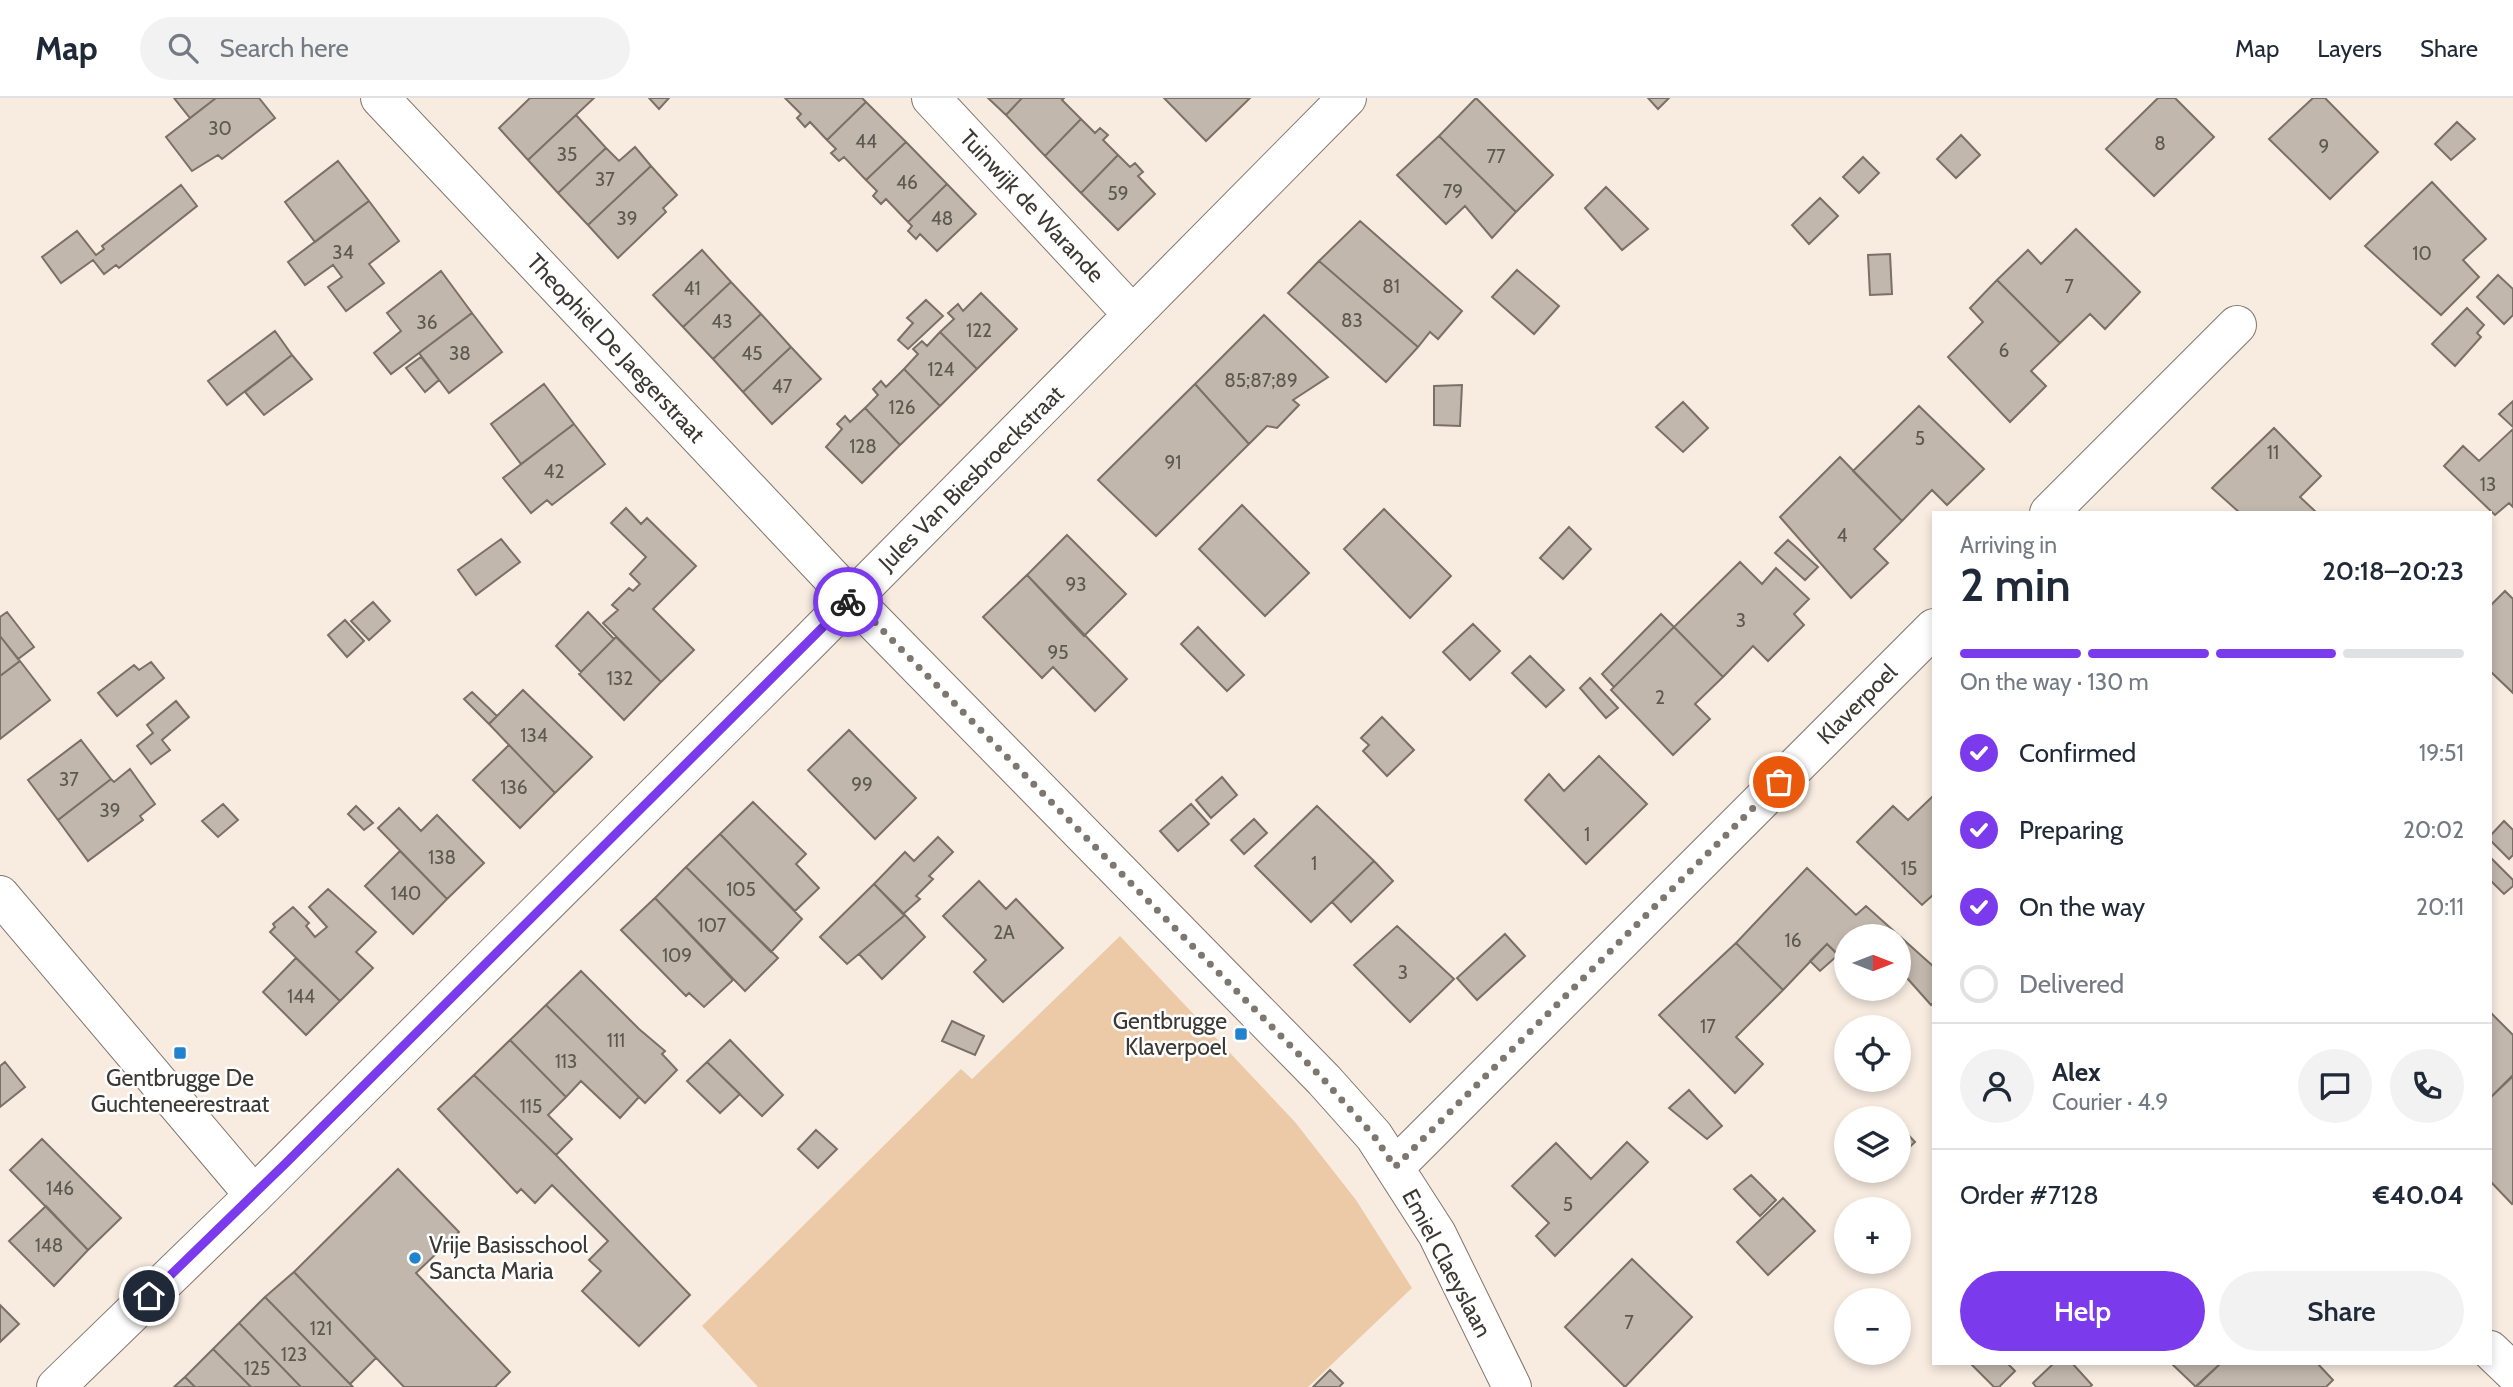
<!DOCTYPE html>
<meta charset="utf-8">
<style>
:root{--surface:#fff;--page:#f2f2f3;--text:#1f2937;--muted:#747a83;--line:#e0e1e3;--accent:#7c3aed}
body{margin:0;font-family:Cabin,sans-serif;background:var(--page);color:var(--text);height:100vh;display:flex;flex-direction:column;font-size:26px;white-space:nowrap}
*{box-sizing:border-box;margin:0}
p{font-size:23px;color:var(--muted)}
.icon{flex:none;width:38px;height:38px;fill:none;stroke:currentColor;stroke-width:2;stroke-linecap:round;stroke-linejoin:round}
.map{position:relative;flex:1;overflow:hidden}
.panel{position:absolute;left:1932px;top:413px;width:560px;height:854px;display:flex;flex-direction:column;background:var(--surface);border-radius:0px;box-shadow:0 4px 10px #0003}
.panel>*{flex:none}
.needle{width:46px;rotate:90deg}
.tools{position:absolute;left:1834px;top:826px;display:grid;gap:14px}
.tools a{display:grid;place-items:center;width:77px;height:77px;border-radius:50%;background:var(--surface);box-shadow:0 4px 10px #0003;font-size:35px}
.pin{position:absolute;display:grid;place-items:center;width:60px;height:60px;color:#fff;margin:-30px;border:4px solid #fff;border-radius:50%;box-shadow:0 2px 7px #0007}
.courier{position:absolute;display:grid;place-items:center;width:70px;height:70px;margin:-35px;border:5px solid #7c3aed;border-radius:50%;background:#fff;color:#222;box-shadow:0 2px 9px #0007}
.head em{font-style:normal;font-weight:600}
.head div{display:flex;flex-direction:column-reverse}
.head{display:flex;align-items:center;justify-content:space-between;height:119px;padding:0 28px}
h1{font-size:46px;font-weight:600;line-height:52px}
.bar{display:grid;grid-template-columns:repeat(4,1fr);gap:10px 7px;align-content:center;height:84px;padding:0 28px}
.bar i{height:9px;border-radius:5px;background:var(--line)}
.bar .active{background:var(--accent)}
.bar p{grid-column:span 4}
.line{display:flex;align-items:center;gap:18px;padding:0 28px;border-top:2px solid var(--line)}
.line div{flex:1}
.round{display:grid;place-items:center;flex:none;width:74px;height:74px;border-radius:37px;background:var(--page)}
ol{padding:0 28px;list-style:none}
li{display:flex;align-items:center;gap:21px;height:77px}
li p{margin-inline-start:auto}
li .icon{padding:7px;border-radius:50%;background:var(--accent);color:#fff;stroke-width:4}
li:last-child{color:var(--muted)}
li i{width:38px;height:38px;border:4px solid var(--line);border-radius:50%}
.action{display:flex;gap:14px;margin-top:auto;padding:14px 28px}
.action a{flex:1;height:80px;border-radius:42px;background:var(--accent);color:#fff;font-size:28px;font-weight:600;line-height:80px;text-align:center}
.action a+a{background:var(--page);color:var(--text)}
header{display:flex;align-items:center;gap:42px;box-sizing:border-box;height:98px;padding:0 35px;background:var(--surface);border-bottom:2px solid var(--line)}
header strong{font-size:33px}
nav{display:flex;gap:38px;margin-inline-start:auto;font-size:24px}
.search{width:490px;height:63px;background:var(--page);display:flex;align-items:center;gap:18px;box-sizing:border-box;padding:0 24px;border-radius:38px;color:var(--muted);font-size:26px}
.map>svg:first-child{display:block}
.green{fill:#edcaa7}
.building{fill:#c2b7ac;stroke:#7a7065;stroke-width:2}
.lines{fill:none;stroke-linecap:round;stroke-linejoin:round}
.minor-casing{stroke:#80766b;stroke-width:40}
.minor{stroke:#fff;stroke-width:38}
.done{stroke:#7e7770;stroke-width:7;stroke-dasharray:0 12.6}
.route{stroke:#7c3aed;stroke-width:9}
.poi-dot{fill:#2282ce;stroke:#fff;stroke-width:2.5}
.labels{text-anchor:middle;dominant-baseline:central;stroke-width:5;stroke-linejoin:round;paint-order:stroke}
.number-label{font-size:19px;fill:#5e5851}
.street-label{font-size:23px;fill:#3c3833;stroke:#fff}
.poi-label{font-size:23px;fill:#3c3833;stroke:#fff;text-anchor:end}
</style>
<header>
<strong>Map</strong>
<div class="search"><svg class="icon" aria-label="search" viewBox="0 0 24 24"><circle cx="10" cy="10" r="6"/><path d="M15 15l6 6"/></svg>Search here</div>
<nav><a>Map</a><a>Layers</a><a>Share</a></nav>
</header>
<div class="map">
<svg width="2513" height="1289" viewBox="0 0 2513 1289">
<rect width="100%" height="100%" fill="#f8ece0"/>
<path class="green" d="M1120 838 1295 1024 1356 1102 1412 1190 1308 1289H758L702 1228 961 971 972 981Z"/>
<path class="building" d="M174 0H216L190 20Z
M216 0H259L275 20 222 61 218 57 192 73 166 39Z
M530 0H594L528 62 499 30Z
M649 0H669L659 11Z
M785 0H862L866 4 827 42 810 24 805 29 797 20 801 16Z
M988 0H1022L1006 17Z
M1022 0H1064L1062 2 1081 21 1045 58 1006 17Z
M1164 0H1250L1206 43Z
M1476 0 1553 77 1516 114 1439 38Z
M1648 0H1669L1658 11Z
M2158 0H2175L2214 39 2154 98 2106 51Z
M2313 0H2325L2378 54 2330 101 2269 41Z
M866 4 906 44 866 82 844 59 839 63 831 55 836 51 827 42Z
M576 17 606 50 558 95 528 62Z
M1081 21 1095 35 1100 30 1108 37 1103 42 1118 57 1081 95 1045 58Z
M2457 24 2475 41 2451 62 2435 46Z
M1961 37 1980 57 1956 80 1937 61Z
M1439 38 1516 114 1492 140 1465 108 1446 126 1397 77Z
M906 44 947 86 908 124 886 101 881 106 873 98 877 93 866 82Z
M635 49 651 68 588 127 558 95 606 50 619 63Z
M1118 57 1130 69 1135 65 1143 74 1138 78 1155 96 1118 132 1081 95Z
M1863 59 1879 75 1859 95 1843 79Z
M338 63 369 103 315 144 285 104Z
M651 68 677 97 663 110 666 114 618 160 588 127Z
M2432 84 2486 141 2463 162 2479 179 2441 217 2365 148Z
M947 86 976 116 937 153 920 136 916 141 908 133 912 128 908 124Z
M181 87 197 108 119 170 116 167 104 176 93 162 61 185 42 159 77 133 96 157 104 151 102 148Z
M1606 89 1648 131 1622 152 1585 110Z
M1820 100 1838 118 1809 146 1792 127Z
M369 103 399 143 369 166 384 185 346 213 328 189 342 179 333 167 305 187 288 164Z
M1360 123 1462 213 1438 241 1430 234 1418 249 1319 163Z
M2076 131 2140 194 2105 231 2090 216 2060 245 1997 182 2028 152 2041 166Z
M702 152 731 184 683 229 653 197Z
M1890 156 1892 196 1870 197 1868 157Z
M1319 163 1418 249 1386 284 1288 195Z
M1517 172 1559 208 1534 236 1492 199Z
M441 173 472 215 391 276 374 255 401 233 387 215Z
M2498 177 2513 191V217L2504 226 2477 199Z
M1997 182 2060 245 2031 273 2046 288 2010 324 1948 259 1983 224 1970 210Z
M731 184 761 216 713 261 683 229Z
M981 195 1017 231 977 271 940 234 954 221 948 215 958 206 963 213Z
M926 202 943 218 908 251 898 242 913 225 907 220Z
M2467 210 2484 227 2477 235 2481 239 2455 268 2432 246Z
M472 215 502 254 449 295 419 255Z
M761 216 791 249 743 294 713 261Z
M1264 217 1328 279 1293 302 1299 307 1277 330 1267 328 1249 346 1195 286Z
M275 233 292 257 227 307 208 283Z
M940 234 977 271 940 308 904 271 918 256 913 251 922 243 927 248Z
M791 249 821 281 772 326 743 294Z
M292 257 312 281 264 317 245 294Z
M421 259 439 282 425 294 406 270Z
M904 271 940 308 900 347 865 310 878 297 873 291 881 283 886 289Z
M544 286 574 326 521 366 491 326Z
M1195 286 1249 346 1156 438 1098 382Z
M1462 287 1460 328 1434 327V288Z
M2513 303V329L2499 316Z
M1683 304 1708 330 1683 354 1656 329Z
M1919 308 1984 371 1947 407 1932 392 1902 423 1853 373Z
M865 310 900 347 862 385 826 349 842 331 837 326 845 318 850 324Z
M574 326 605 366 552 407 547 402 531 415 503 380Z
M2274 330 2321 378 2300 399 2317 415H2240L2212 390Z
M2513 331V409L2509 405 2495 417 2444 368 2463 348 2479 363Z
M1840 359 1902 423 1874 451 1888 465 1851 500 1780 419Z
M1242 407 1309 475 1265 518 1199 451Z
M626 410 641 426 647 420 696 468 653 511 694 552 661 584 603 525 618 512 612 507 629 490 633 493 640 486 630 476 646 459 611 425Z
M1384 411 1451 478 1410 520 1344 451Z
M1569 429 1591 451 1563 481 1540 460Z
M1067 437 1126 496 1084 538 1027 477Z
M501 441 520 464 476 497 458 472Z
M1788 442 1818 469 1805 482 1775 455Z
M1740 464 1762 486 1776 470 1809 501 1794 516 1804 527 1768 563 1753 548 1723 579 1674 529Z
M1027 477 1127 581 1095 613 1053 569 1042 580 983 519Z
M2505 493 2513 501V595L2490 573V508Z
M373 504 390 523 369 542 351 523Z
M7 514 34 549 18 561 0 538V519Z
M588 514 614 541 581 574 556 548Z
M1661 516 1674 529 1614 589 1602 576Z
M345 522 364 543 347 559 328 537Z
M1473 526 1500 553 1470 582 1443 554Z
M1198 529 1244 577 1227 593 1181 546Z
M1674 529 1723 579 1695 606 1710 621 1673 657 1611 592Z
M0 538 20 563 0 578Z
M616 539 661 584 624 622 579 576Z
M1530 558 1564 592 1546 609 1512 575Z
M20 563 50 602 0 641V578Z
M151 564 164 580 117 618 98 595 134 567 139 572Z
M1590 580 1618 610 1606 620 1580 590Z
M523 592 592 659 555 695 489 626Z
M472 594 497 618 489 626 464 601Z
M176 603 189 619 162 642 170 652 151 666 137 648 153 635 147 627Z
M1382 619 1414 652 1387 678 1363 653 1369 647 1361 640Z
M849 632 916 700 875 741 808 672Z
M81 642 111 681 58 722 28 682Z
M509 647 555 695 520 730 473 682Z
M1599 658 1647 706 1586 766 1525 702 1549 676 1564 693Z
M130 671 155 706 140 718 143 722 88 763 58 722 111 681 114 684Z
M1222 679 1237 697 1211 720 1196 702Z
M1934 697V796L1922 807 1857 744 1893 708 1908 722Z
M753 704 806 756 796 766 819 790 795 813 720 736Z
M223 706 238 722 218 739 202 723Z
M1191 706 1209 726 1178 753 1160 733Z
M356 708 373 725 364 732 348 716Z
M1317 708 1374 763 1311 824 1255 768Z
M399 710 421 733 437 717 484 765 447 801 378 730Z
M1254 721 1267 735 1244 756 1231 742Z
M2504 723 2513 732V757L2509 761 2490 742V738Z
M720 736 802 821 771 854 686 769Z
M938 739 953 754 929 778 933 781 916 798 920 801 903 816 874 786 905 754 914 763Z
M400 753 447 801 413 836 365 788Z
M2490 759 2513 782V788L2504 796 2490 782Z
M1374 763 1393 783 1351 824 1332 804Z
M686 769 778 860 745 893 655 800Z
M1807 770 1856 817 1866 808 1934 869V904L1931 907 1899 871V838H1846V864L1827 846 1783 892 1736 845Z
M979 783 1006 811 1016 801 1063 850 1003 904 974 874 986 862 943 818Z
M874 786 905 817 847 866 820 839Z
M328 791 376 834 356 854 373 870 340 903 270 834 275 829 273 826 293 809 309 825 306 828 315 839 327 829 309 809Z
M655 800 733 882 704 909 689 895 686 898 621 832Z
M905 817 925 839 882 881 859 856Z
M1397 828 1454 881 1410 924 1354 867Z
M1505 836 1525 858 1477 902 1457 880Z
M1736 845 1783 892 1736 939 1763 966 1735 995 1659 917Z
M1827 846 1838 857 1820 873 1810 863Z
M296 860 340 903 306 937 263 894Z
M581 873 639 931 665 953 662 956 677 972 645 1005 546 907Z
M546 907 639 999 620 1020 581 983 566 999 510 942Z
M2490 914 2513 937V977L2490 1000Z
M952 923 984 938 975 957 942 943Z
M510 942 566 999 548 1017 572 1041 556 1057 474 977Z
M730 942 783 997 762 1018 707 964Z
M5 964 25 989 0 1009V968Z
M707 964 740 996 720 1015 687 983Z
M474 977 556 1057 690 1197 639 1248 582 1193 601 1173 589 1162 608 1143 552 1087 535 1105 521 1091 517 1095 438 1011Z
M2513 978V1105L2512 1106 2490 1083V1000Z
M1689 992 1722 1028 1707 1041 1669 1010Z
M1899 1027 1915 1044 1899 1059Z
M816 1032 837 1051 818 1070 798 1051Z
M42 1041 121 1120 88 1152 10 1072Z
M1627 1044 1648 1064 1555 1158 1536 1138 1549 1125 1512 1088 1556 1045 1591 1081Z
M398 1071 459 1134 416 1175 510 1274 495 1289H404L294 1174Z
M1751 1077 1776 1102 1760 1118 1734 1091Z
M1783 1100 1815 1133 1768 1177 1737 1144Z
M46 1108 88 1152 54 1188 9 1143Z
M1632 1161 1692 1219 1625 1289 1565 1229Z
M294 1174 376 1260 350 1286 265 1199Z
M265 1199 350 1286 353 1289H301L239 1225Z
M0 1207 19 1226 0 1244Z
M239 1225 301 1289H251L213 1251Z
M213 1251 251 1289H195L185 1279Z
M1970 1265H2007L2015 1273 1999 1289H1994Z
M2054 1265H2072L2092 1287 2090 1289H2036L2033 1285Z
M2174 1265H2221L2196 1289 2172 1266Z
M2221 1265H2317L2333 1282 2326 1289H2195Z
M1330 1272 1343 1285 1339 1289H1313Z
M185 1279 195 1289H174Z"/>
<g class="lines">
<defs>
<path id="minor" d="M380 0 852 501 1324 982 1374 1038 1437 1136 1512 1289
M931 0 1132 216
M2049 415 2237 227
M0 797 254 1097
M1395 1069 1934 530
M2490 1252 2513 1274
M56 1289 254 1097 807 546 1347 0"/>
</defs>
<use href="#minor" class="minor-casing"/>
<use href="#minor" class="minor"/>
</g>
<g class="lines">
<path class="done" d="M848 504 852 501 1324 982 1374 1038 1395 1069 1779 684"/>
<path class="route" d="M149 1198 286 1065 848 504"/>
</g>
<g class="poi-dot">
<rect x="1234" y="929" width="14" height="14" rx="3.5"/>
<rect x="173" y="948" width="14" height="14" rx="3.5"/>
<circle cx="415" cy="1160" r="7"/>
</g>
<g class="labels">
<g class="number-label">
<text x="220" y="30">30</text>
<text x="866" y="43">44</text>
<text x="2160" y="45">8</text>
<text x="2324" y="48">9</text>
<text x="567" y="56">35</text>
<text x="1496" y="58">77</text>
<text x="605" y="81">37</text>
<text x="907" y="84">46</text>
<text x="1453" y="93">79</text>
<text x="1118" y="95">59</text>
<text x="627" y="120">39</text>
<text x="942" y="120">48</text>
<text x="343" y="154">34</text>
<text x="2422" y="155">10</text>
<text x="1391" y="188">81</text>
<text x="2069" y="188">7</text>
<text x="692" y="190">41</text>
<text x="1352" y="222">83</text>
<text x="722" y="223">43</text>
<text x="427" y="224">36</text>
<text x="979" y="232">122</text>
<text x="2004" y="252">6</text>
<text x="460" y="255">38</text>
<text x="752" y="255">45</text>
<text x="941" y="271">124</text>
<text x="1261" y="282">85;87;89</text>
<text x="782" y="288">47</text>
<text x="902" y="309">126</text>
<text x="1920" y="340">5</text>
<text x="863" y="348">128</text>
<text x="2273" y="354">11</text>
<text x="1173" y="364">91</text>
<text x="554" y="373">42</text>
<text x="2488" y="386">13</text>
<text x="1842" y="437">4</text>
<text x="1076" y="486">93</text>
<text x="1741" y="522">3</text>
<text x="1058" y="554">95</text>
<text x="620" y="580">132</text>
<text x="1660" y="599">2</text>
<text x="534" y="637">134</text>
<text x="69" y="681">37</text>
<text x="862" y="686">99</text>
<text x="514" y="689">136</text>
<text x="110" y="712">39</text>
<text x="1587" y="736">1</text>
<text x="442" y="759">138</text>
<text x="1314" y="765">1</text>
<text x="1909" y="770">15</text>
<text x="741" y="791">105</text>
<text x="406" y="795">140</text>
<text x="712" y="827">107</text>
<text x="1004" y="834">2A</text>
<text x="1793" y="842">16</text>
<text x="677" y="857">109</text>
<text x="1403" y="874">3</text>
<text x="301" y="898">144</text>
<text x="1708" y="928">17</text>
<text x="616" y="942">111</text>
<text x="566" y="963">113</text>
<text x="531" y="1008">115</text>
<text x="60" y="1090">146</text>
<text x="1568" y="1106">5</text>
<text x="49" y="1147">148</text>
<text x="1629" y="1224">7</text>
<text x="321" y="1230">121</text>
<text x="294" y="1256">123</text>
<text x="257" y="1270">125</text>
</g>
<g class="street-label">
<text transform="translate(1032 108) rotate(47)">Tuinwijk de Warande</text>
<text transform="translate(616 250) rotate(47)">Theophiel De Jaegerstraat</text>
<text transform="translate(971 380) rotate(-45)">Jules Van Biesbroeckstraat</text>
<text transform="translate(1857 606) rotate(-45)">Klaverpoel</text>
<text transform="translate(1447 1165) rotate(62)">Emiel Claeyslaan</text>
</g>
<g class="poi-label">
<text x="1227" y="923">Gentbrugge<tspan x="1227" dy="26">Klaverpoel</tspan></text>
<text x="180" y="980" text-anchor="middle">Gentbrugge De<tspan x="180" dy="26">Guchteneerestraat</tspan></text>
<text x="429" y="1147" text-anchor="start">Vrije Basisschool<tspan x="429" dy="26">Sancta Maria</tspan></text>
</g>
</g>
</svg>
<div class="tools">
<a><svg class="needle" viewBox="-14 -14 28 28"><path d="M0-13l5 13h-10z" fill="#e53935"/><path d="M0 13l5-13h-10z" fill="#747a83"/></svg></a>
<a><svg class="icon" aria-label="locate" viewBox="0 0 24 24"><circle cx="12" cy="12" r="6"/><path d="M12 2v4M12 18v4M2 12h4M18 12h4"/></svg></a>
<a><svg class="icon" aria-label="layers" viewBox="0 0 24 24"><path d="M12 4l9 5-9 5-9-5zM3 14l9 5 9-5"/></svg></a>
<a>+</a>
<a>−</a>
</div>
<div class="pin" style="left:1779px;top:684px;background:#ea580c"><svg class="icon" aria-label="bag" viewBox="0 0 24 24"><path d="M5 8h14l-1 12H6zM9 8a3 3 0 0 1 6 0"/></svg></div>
<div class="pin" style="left:149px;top:1198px;background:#1f2937"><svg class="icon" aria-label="home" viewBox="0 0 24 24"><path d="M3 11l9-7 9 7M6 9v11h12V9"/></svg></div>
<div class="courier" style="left:848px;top:504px"><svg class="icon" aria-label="bike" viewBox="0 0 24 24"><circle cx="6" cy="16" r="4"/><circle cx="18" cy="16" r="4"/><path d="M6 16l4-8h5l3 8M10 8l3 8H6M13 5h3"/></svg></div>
<section class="panel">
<div class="head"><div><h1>2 min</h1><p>Arriving in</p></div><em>20:18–20:23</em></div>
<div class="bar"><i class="active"></i><i class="active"></i><i class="active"></i><i></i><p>On the way · 130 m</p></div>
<ol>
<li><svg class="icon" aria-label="check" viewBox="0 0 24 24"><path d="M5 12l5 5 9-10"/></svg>Confirmed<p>19:51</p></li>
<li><svg class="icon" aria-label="check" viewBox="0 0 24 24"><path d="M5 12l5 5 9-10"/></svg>Preparing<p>20:02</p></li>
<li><svg class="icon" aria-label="check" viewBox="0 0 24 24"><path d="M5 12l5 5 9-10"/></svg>On the way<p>20:11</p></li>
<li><i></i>Delivered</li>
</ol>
<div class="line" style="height:126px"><a class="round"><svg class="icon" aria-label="person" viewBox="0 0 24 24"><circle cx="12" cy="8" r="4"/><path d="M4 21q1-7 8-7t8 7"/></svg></a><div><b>Alex</b><p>Courier · 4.9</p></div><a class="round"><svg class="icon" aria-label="chat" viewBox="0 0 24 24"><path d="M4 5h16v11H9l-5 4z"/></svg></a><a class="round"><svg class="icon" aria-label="phone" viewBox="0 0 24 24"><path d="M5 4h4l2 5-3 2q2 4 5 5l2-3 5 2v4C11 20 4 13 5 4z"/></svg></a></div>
<div class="line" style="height:91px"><div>Order #7128</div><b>€40.04</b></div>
<div class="action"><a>Help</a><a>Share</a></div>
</section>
</div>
